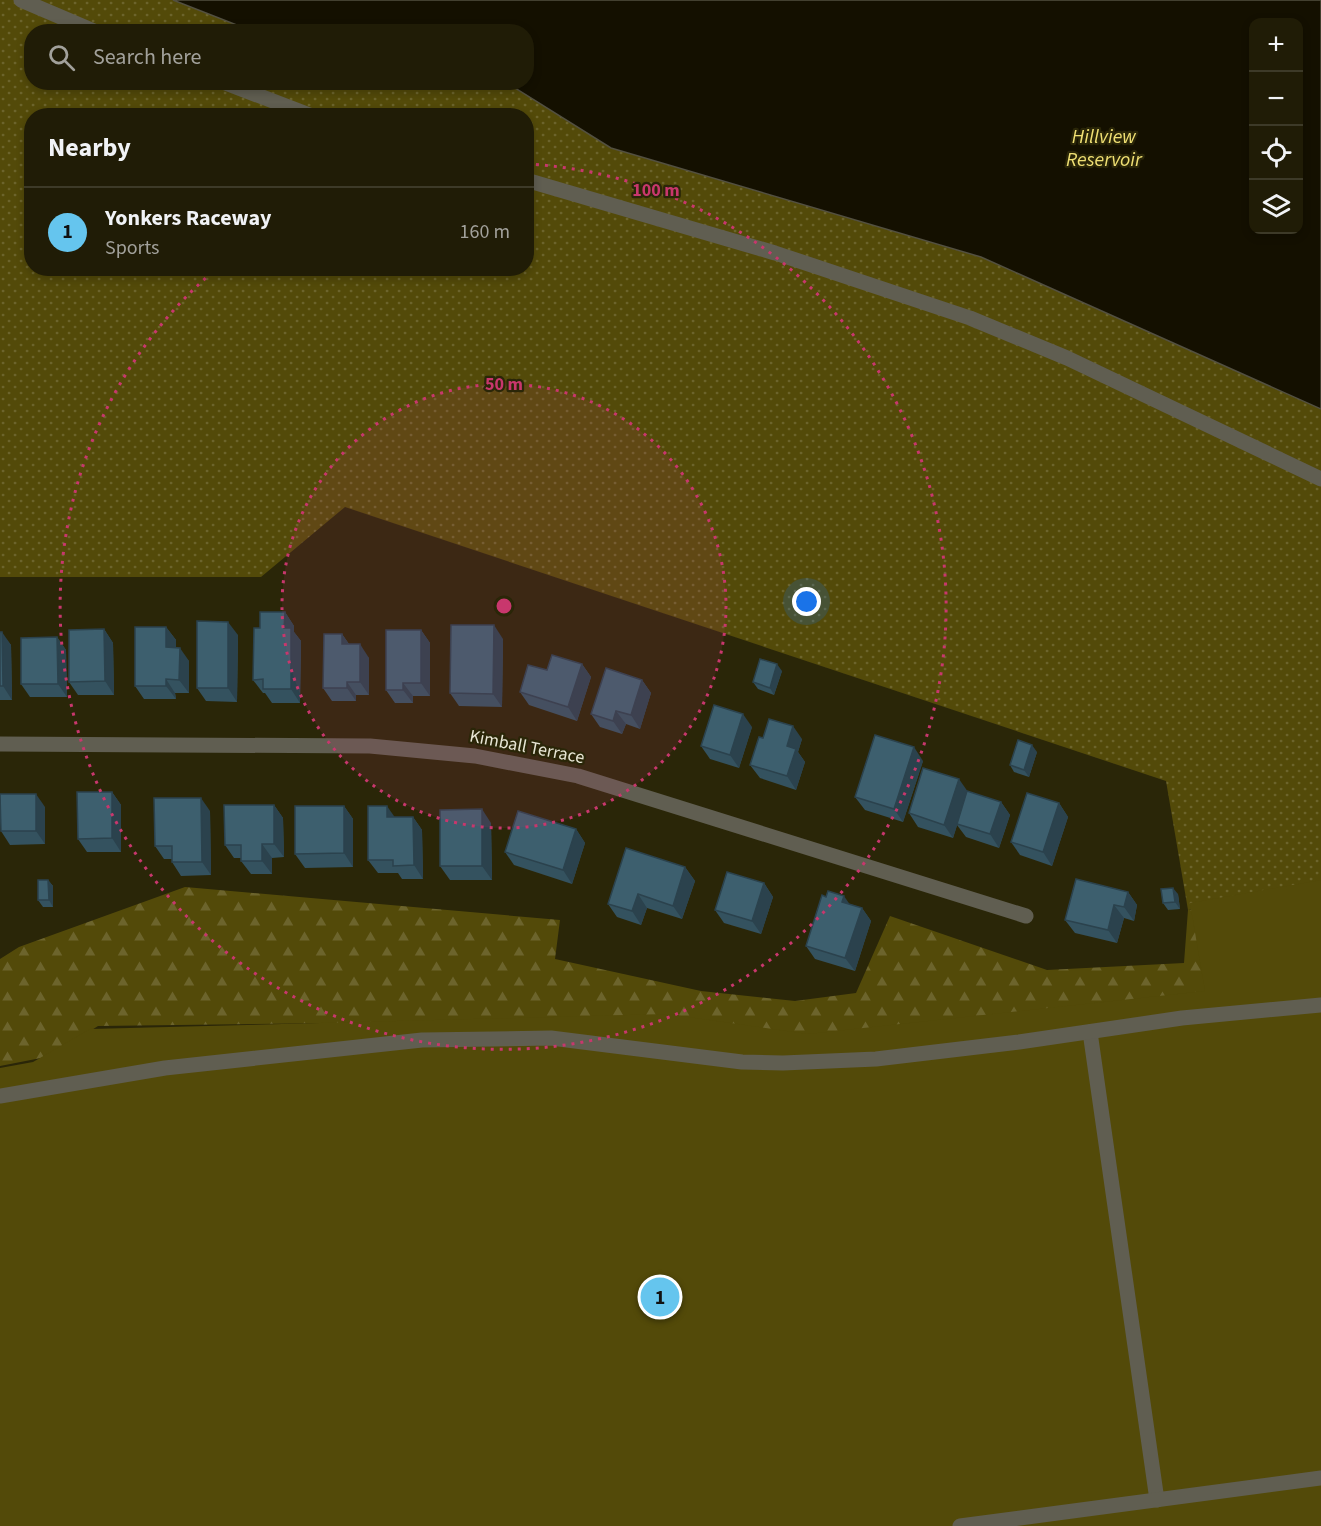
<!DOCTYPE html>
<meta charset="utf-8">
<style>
:root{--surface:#201c06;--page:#282510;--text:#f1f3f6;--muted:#a2a19b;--line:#3d3a28;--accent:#65c5ee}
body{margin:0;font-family:"Source Sans 3",sans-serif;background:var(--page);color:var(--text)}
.controls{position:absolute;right:18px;top:18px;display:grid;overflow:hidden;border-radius:12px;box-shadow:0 3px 9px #0003}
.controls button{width:54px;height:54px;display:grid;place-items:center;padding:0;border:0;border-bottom:2px solid var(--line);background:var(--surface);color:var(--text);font:30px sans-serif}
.you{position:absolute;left:807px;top:602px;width:21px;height:21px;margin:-15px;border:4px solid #fff;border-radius:50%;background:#1a73e8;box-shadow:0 0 0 9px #1a73e833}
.badge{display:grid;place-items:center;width:39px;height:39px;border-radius:50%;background:var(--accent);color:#111;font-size:20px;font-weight:700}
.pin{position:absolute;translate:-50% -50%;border:3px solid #fff;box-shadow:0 2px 6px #0006}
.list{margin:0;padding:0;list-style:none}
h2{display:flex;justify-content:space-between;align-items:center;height:78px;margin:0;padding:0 24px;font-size:26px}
h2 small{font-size:20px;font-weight:400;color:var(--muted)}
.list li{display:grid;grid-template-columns:39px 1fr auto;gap:18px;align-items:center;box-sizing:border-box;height:90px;padding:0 24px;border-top:2px solid var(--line)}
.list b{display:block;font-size:22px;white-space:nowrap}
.list p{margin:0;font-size:20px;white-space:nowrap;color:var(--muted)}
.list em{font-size:20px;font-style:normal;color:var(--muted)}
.icon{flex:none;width:33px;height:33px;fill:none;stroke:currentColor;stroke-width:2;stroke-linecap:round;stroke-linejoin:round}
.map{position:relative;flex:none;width:1321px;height:1526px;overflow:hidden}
.search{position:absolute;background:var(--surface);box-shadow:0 3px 9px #0003;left:24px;top:24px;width:510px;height:66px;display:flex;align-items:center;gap:15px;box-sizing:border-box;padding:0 21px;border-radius:24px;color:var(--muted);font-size:22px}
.panel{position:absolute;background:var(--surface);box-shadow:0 3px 9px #0003;left:24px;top:108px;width:510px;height:168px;border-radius:24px}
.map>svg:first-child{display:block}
</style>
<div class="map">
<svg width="1321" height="1526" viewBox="0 0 1321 1526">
<defs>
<pattern id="grass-dots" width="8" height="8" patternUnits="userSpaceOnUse" patternTransform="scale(1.5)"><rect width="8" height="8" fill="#534a09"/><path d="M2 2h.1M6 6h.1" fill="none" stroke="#6c642c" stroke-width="1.8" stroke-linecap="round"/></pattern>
<pattern id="forest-firs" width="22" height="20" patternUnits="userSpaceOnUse" patternTransform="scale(1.5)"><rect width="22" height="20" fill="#534a09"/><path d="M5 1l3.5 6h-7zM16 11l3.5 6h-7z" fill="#6c642c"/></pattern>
</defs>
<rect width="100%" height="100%" fill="#2a2608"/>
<path fill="url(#grass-dots)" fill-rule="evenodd" d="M0 0H173L252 31 32 32V82L507 83 611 148 981 257 1321 409V885L1188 910 1166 781 345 507 261 577H0ZM32 116H526V268H32Z"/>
<polygon fill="url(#forest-firs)" points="1321,885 1207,996 813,1038 680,1019 98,1026 51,1056 0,1066 0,959 19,947 185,887 560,920 555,959 701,991 795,1001 856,993 890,916 1047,970 1184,963 1188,910"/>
<polygon fill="#534a09" points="1321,880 1321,1526 0,1526 0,1068 33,1062 90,1029 667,1014 808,1034 1205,991 1190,903"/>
<path fill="#141000" stroke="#535040" stroke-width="1.5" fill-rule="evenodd" d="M173 0H1321V409L981 257 611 148 507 83 526 82V32L252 31ZM1254 22H1298V230H1254Z"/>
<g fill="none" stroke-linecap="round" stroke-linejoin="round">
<g stroke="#605e51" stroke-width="15">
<polyline points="21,0 96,32"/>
<polyline points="223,82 312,116"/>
<polyline points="526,180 775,253 970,318 1067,358 1321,479"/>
<polyline points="1090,1032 1157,1500"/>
<polyline points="0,1096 165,1068 422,1040 551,1038 742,1062 783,1063 876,1059 1019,1042 1182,1018 1321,1005"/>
<polyline points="960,1526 1321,1478"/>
</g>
<polyline stroke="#605e51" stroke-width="15" points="0,744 370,746 475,756 578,776 1026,916"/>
</g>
<g fill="#34525f">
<polygon points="285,612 294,626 294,632 301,641 300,703 272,703 265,693 263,693 253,680 260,628"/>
<polygon points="166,627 176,640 176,648 189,661 189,693 175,693 176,699 144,699 135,686"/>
<polygon points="104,629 113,643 114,695 78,695 69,682"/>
<polygon points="421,630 430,643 430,696 413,696 413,703 395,703 386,690"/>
<polygon points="0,632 11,645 12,700 0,700"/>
<polygon points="342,634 349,644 369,658 369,695 356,695 356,701 332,701 323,688"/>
<polygon points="238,635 237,702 206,701 197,688"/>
<polygon points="57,637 66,650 67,697 30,697 21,684"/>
<polygon points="503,639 502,707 459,706 450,693"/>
<polygon points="582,664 591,677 577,721 529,705 520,692"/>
<polygon points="782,671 774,695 758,689 753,682"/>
<polygon points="642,680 651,693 640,729 626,724 622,734 600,727 591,714"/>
<polygon points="752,727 739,768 710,759 701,746"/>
<polygon points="763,738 802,739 798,752 805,762 796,790 760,778 750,765"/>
<polygon points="1037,752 1029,777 1014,772 1010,765"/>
<polygon points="923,761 903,822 865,810 855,797"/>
<polygon points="967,791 1001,802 1010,815 999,848 966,837 957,825 953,838 918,827 909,813"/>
<polygon points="112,792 121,805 121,852 87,852 78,839"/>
<polygon points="1059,803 1068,817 1052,866 1020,855 1011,842"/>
<polygon points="274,805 283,818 284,857 272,858 272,874 251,874 241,861 241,858 234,858 225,845"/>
<polygon points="344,806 353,819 353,867 305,868 295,854"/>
<polygon points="45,807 45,844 10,845 1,831"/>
<polygon points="210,811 211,875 181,876 172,862 172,859 164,859 155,846"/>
<polygon points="395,817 413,817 422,830 423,879 402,879 398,873 378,873 368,860"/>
<polygon points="491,823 492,880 450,880 440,866"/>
<polygon points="576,829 585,843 572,884 514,865 505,852"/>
<polygon points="685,867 695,881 682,919 647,908 641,925 617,917 608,904"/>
<polygon points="48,880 53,886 53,907 43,907 38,900"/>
<polygon points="764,883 773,897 761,934 724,923 715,910"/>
<polygon points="1128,892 1137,905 1134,921 1124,918 1117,943 1075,933 1065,920"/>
<polygon points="1178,894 1180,909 1168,910 1163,903"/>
<polygon points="850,904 862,908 871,921 855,971 815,959 806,946"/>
</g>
<g fill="#2b424d">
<polygon points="285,612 294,626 294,632 301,641 300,703 291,689 284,628"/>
<polygon points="228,622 238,635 237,702 228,688"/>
<polygon points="494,625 503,639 502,707 493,694"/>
<polygon points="166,627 176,640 176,661 166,647"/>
<polygon points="104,629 113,643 114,695 105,681"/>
<polygon points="421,630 430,643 430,696 421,683"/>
<polygon points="2,632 11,645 12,700 3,686"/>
<polygon points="342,634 351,647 342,644"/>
<polygon points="57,637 66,650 67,697 58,684"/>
<polygon points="360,644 369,658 369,695 360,682"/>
<polygon points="180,648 189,661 189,693 179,680"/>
<polygon points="582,664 591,677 577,721 568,707"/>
<polygon points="777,664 782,671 774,695 770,688"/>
<polygon points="166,679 175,693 176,699 166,686"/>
<polygon points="642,680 651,693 640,729 631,715"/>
<polygon points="347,682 356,695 356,701 347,688"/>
<polygon points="403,683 413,696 413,703 403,690"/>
<polygon points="616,711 626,724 622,734 613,721"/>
<polygon points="743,714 752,727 739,768 730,755"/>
<polygon points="793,726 802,739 798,752 805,762 796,790 787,776 787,746"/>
<polygon points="1032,745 1037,752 1029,777 1024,770"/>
<polygon points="914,747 923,761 903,822 894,809"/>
<polygon points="959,779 968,792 953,838 944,825"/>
<polygon points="112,792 121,805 121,852 112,838"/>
<polygon points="36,794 45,807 45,844 36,831"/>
<polygon points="201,798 210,811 211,875 202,862"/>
<polygon points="1001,802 1010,815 999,848 990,834"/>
<polygon points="1059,803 1068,817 1052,866 1043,852"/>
<polygon points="274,805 283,818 284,857 274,844"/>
<polygon points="344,806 353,819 353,867 344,853"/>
<polygon points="387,806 396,819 387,817"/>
<polygon points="482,809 491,823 492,880 482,866"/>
<polygon points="413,817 422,830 423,879 414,865"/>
<polygon points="576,829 585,843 572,884 563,870"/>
<polygon points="262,844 272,858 272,874 262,861"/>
<polygon points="685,867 695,881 682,919 673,906"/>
<polygon points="48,880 53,886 53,907 49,900"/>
<polygon points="764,883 773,897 761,934 752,921"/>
<polygon points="1173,888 1178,894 1180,909 1175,902"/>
<polygon points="1128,892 1137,905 1134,921 1124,907"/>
<polygon points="638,894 647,908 641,925 632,911"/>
<polygon points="844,896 853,909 842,902"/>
<polygon points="1114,905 1124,918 1117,943 1108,930"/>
<polygon points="862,908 871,921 855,971 845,958"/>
</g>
<g fill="#3d5f6e" stroke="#2b424d" stroke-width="1.5">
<polygon points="260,612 285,612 284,628 291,628 291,689 263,689 263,679 253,680 254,628 260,628"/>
<polygon points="197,621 228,622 228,688 197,688"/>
<polygon points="451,625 494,625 493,694 450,693"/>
<polygon points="135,627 166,627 166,647 180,648 179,680 166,679 166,686 135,686"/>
<polygon points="104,629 105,681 69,682 69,630"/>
<polygon points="386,630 421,630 421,683 403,683 403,690 386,690"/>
<polygon points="0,632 2,632 3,686 0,686"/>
<polygon points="324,634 342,634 342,644 360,644 360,682 347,682 347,688 323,688"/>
<polygon points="57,637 58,684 21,684 21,638"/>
<polygon points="552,655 582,664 568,707 520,692 528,665 547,670"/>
<polygon points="760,659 777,664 770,688 753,682"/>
<polygon points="606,668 642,680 631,715 616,711 613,721 591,714"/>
<polygon points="714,705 743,714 730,755 701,746"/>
<polygon points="769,719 793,726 787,746 796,749 787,776 750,765 759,737 763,738"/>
<polygon points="875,735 914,747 894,809 855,797"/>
<polygon points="1018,740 1032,745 1024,770 1010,765"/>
<polygon points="923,768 959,779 944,825 909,813"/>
<polygon points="967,791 1001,802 990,834 957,824"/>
<polygon points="77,792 112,792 112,838 78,839"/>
<polygon points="1027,793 1059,803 1043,852 1011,842"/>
<polygon points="0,794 36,794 36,831 1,831"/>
<polygon points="154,798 201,798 202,862 172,862 172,846 155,846"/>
<polygon points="224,805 274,805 274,844 262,844 262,861 241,861 241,845 225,845"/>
<polygon points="295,806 344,806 344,853 295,854"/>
<polygon points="368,806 387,806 387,817 413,817 414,865 393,866 393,860 368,860"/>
<polygon points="482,809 482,866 440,866 440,810"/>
<polygon points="518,811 576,829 563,870 505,852"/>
<polygon points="626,848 685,867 673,906 638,894 632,911 608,904"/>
<polygon points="727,872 764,883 752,921 715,910"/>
<polygon points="1076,879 1128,892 1124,907 1114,905 1108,930 1065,920"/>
<polygon points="38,880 48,880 49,900 38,900"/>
<polygon points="1173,888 1175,902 1163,903 1161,889"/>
<polygon points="828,891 844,896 842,902 862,908 845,958 806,946 822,895 826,897"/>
</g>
<circle cx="504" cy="606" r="222" fill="#c8376d" fill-opacity=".12"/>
<g fill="none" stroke="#c8376d" stroke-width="3" stroke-dasharray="3 6">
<circle cx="504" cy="606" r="222"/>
<path d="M527 164A443 443 0 1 1 216 269"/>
</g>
<g text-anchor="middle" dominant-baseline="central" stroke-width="4.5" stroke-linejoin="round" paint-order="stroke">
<g font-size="18" fill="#e7e5d4" stroke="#2a2608">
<text transform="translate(527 747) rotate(11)">Kimball Terrace</text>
</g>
<g font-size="20" font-style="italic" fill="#efdf73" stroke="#2a2608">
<text x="1104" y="137">Hillview<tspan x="1104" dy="23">Reservoir</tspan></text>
</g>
</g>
<circle cx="504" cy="606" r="9" fill="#c8376d" stroke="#2a2608" stroke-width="3"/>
<g font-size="18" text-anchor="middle" font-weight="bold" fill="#c8376d" stroke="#2a2608" stroke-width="4.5" stroke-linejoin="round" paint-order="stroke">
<text x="656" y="196">100 m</text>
<text x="504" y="390">50 m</text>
</g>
</svg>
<div class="controls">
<button>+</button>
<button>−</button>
<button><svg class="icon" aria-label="locate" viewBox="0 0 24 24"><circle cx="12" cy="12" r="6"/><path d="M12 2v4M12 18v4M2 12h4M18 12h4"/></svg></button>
<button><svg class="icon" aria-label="layers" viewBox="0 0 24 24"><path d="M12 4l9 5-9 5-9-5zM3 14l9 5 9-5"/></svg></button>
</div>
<div class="you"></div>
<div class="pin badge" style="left:660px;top:1297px">1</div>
<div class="search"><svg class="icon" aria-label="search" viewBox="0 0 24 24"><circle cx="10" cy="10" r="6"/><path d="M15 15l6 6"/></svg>Search here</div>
<section class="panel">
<h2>Nearby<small></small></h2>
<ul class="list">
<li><span class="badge">1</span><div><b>Yonkers Raceway</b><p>Sports</p></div><em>160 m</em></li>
</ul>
</section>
</div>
